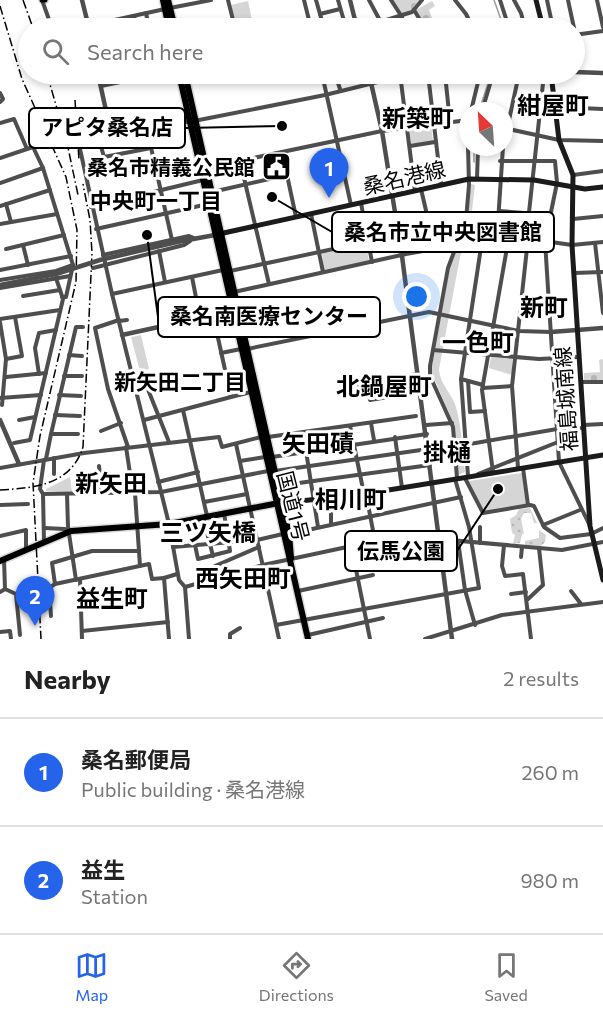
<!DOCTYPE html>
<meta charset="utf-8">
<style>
:root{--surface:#fff;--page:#f2f2f2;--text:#222;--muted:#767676;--line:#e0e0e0;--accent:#2563eb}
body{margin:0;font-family:Commissioner,"Noto Sans JP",sans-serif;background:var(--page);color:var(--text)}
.compass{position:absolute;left:459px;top:102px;width:54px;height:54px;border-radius:50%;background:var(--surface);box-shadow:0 3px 9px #0003;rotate:335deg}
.you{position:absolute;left:417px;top:297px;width:21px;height:21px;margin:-15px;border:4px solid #fff;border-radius:50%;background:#1a73e8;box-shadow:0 0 0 9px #1a73e833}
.badge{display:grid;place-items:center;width:39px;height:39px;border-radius:50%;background:var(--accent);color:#fff;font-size:20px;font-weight:700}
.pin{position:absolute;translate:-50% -50px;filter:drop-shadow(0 2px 3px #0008)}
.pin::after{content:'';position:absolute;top:32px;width:21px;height:18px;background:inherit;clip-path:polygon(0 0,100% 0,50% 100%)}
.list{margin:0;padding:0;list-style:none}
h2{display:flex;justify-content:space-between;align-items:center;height:78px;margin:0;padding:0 24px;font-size:26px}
h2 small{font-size:20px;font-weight:400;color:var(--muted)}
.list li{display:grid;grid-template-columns:39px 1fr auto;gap:18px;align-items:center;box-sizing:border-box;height:108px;padding:0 24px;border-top:2px solid var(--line)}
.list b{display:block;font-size:22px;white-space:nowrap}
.list p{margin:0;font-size:20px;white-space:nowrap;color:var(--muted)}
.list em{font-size:20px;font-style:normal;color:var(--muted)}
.icon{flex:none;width:33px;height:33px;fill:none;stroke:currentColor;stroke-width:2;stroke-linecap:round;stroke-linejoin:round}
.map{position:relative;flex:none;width:603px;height:639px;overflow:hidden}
.search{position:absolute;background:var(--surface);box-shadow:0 3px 9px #0003;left:18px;right:18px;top:18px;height:66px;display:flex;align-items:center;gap:15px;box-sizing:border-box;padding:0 21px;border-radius:33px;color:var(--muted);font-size:22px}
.sheet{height:294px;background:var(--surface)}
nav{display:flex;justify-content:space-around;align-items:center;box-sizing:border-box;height:84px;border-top:2px solid var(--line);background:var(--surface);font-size:16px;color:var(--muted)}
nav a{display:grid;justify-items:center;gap:3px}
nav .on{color:var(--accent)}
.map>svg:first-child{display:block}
</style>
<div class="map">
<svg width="603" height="639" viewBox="0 0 603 639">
<defs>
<pattern id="cemetery-stones" width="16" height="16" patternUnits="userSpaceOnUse" patternTransform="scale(1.5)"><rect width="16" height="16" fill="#d5d5d5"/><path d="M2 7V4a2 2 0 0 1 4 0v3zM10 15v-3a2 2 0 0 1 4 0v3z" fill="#b5b5b5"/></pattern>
<pattern id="garden-dots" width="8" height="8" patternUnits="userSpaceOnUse" patternTransform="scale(1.5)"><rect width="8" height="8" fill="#d5d5d5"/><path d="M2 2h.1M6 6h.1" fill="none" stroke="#b5b5b5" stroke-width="1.8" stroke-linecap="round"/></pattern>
</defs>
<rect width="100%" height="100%" fill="#fff"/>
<g fill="url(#cemetery-stones)">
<polygon points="393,0 419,0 411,10 402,15"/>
<polygon points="432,1 435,6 429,10 436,28 427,28 416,10"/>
<polygon points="603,359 603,380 584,380 584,373 600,372 599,360"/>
</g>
<g fill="#d5d5d5">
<polygon points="248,1 252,20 235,23 231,5"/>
<polygon points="431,125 433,141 411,144 409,128"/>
<path d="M471 184 475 185 470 228 460 257 439 369C440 385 452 393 456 407 462 428 462 451 465 472L458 475 454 425 431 371 450 266 467 222Z"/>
<polygon points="366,244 369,261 324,270 322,253"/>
<polygon points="141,335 149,369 142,371 141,375 131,337"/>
<polygon points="491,357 512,359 512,375 489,368"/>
<polygon points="522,473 526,504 484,512 469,481"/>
<polygon points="70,477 72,492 46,491 46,489"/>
</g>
<g fill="url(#garden-dots)">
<polygon points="530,508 537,523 534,523 531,513 524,513 521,519 524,534 522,534 520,543 513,544 515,535 512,533 510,519 516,515 519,509"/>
<polygon points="539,530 546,535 545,542 541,546 525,545 525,541 539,538"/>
</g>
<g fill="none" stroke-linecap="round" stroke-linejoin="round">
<g stroke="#9c9c9c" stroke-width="1.5">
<polyline points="494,0 504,28"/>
<polyline points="479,111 491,74"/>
<polyline points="474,162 474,147"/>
</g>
<defs>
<polyline id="primary" points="42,0 45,0"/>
<g id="trunk">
<polyline points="163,0 169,28"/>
<polyline points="168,0 175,28"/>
<polyline points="179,74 308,639"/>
<polyline points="185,74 289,534 291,558"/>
<polyline points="0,561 71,531 169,524 279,503"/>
</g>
</defs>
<use href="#primary" stroke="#dbdbdb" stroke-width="8"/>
<use href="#trunk" stroke="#dbdbdb" stroke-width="9"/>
<g stroke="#4e4e4e" stroke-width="4">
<polyline points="42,0 52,28"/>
<polyline points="228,0 235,28"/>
<polyline points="304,0 311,28"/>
<polyline points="316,0 324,28"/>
<polyline points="338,0 346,28"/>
<polyline points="369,0 384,28"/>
<polyline points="391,0 402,17"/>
<polyline points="455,0 466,14 473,28"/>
<polyline points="500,0 509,28"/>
<polyline points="514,0 521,13 525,28"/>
<polyline points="547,0 553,28"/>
<polyline points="568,0 574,28"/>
<polyline points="597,0 603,27"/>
<polyline points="170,8 211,0"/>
<polyline points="414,10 425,28"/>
<polyline points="146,13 149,28"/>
<polyline points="320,14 340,9"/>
<polyline points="134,16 137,28"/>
<polyline points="120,20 122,28"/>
<polyline points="380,22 412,12 422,0"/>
<polyline points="234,24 252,21"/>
<polyline points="356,24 382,26"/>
<polyline points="78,28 165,9"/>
<polyline points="574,35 603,31"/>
<polyline points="287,74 289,81"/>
<polyline points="322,74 351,205"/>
<polyline points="335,74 340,89"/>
<polyline points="400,74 415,191"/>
<polyline points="428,74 441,184"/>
<polyline points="445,74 450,122"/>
<polyline points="336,78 355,74"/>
<polyline points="101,86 159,74"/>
<polyline points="0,93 3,99 0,102"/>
<polyline points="554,107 603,109"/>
<polyline points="471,111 480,74"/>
<polyline points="482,111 493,74"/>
<polyline points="194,121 325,95 410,74"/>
<polyline points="0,123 14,119 27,149"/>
<polyline points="504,128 559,140 603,141"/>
<polyline points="147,130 172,240"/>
<polyline points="468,133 468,147"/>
<polyline points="111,140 81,146 80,149 112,294 223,270"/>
<polyline points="100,143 104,157 151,148"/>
<polyline points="504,143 519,74"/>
<polyline points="410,146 435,142"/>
<polyline points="0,158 33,147 43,168 73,265 66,297 62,297"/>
<polyline points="240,161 269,284"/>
<polyline points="500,161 555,161 557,183 545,241 559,462 590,526"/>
<polyline points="206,168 382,131 468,120"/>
<polyline points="573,175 603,171"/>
<polyline points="477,179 478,147"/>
<polyline points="0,183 43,168"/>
<polyline points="421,189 435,249"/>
<polyline points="212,192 287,175 296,217"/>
<polyline points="361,203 372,262"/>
<polyline points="6,204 11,222"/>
<polyline points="0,206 50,190"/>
<polyline points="91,207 203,180"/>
<polyline points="499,211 550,215"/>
<polyline points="311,214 323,272"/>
<polyline points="573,219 603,216"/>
<polyline points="466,220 485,224"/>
<polyline points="0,224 57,214"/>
<polyline points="96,229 208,204"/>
<polyline points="483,237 508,242 530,239 572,245 603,242"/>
<polyline points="496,240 498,222"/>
<polyline points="526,240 544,74"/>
<polyline points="595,243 603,313"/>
<polyline points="23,245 28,265"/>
<polyline points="6,249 64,235"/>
<polyline points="159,251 165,282"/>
<polyline points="103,255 189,236 194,238"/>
<polyline points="93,268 184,245 190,241"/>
<polyline points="0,270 71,256"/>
<polyline points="230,271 399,235"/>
<polyline points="574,273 603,272"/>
<polyline points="192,277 200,318"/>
<polyline points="0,280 56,271 73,265"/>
<polyline points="0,288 70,276"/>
<polyline points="234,292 406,254 440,248 453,251"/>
<polyline points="112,294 169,524 179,580 185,587"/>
<polyline points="23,296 60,290"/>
<polyline points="0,319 60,310"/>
<polyline points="119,320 95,328 108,389 128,447"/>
<polyline points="119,321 127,320"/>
<polyline points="0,322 6,359 2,405"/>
<polyline points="247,349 429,312 519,331 551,332"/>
<polyline points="433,350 539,359 579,357"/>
<polyline points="221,353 241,349"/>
<polyline points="69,355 82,356"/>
<polyline points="6,359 22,356 15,317"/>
<polyline points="39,374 35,348 39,333 56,330"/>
<polyline points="64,376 82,376"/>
<polyline points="6,377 46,373"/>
<polyline points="133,378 143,377 169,442"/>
<polyline points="461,379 483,385"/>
<polyline points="468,381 470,412 485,411"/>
<polyline points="581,382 603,382"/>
<polyline points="367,384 370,400 400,395 398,377 418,374"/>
<polyline points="483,388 512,386"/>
<polyline points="344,389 398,377"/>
<polyline points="59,395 81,396"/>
<polyline points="231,397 251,392"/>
<polyline points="0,398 41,395"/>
<polyline points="183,410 207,516"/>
<polyline points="55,415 80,416"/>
<polyline points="19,420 35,417"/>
<polyline points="144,420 231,397 213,315"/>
<polyline points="371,423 374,440"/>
<polyline points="426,425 452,423"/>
<polyline points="583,425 603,424"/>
<polyline points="350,426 364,494"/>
<polyline points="101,431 121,423"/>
<polyline points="303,432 318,527"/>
<polyline points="51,434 76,327 83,327"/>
<polyline points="268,437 416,416"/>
<polyline points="395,437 402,488"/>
<polyline points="14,443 30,440 63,299 56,278"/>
<polyline points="236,444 250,508"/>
<polyline points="464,445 557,429 584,428"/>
<polyline points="126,447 133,493"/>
<polyline points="272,457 427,434"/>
<polyline points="46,459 51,434 78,434"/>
<polyline points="240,461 265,457"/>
<polyline points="99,466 102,494"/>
<polyline points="0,468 84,453 219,437 222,447 261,437"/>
<polyline points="518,468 512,386 528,239"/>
<polyline points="523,468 528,505"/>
<polyline points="275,471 428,449"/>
<polyline points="493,472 482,390 508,242"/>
<polyline points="54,474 54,458"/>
<polyline points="478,474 558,442"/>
<polyline points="468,476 461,379 485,221 498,222 503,147"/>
<polyline points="457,478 453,427 430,376 430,366 448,268 466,220 469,185 468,147"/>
<polyline points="466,480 483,513 530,505 534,506 544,527 560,538 591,534 603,528"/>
<polyline points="158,482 198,472"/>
<polyline points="277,486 430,465"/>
<polyline points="135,493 140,566"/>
<polyline points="43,494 161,492 268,471"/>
<polyline points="67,494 68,527 76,580"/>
<polyline points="366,494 375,541"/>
<polyline points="331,498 331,524"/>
<polyline points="204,502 247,494"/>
<polyline points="0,505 28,504"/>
<polyline points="250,508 279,639"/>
<polyline points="203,517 213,556"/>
<polyline points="543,525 580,510"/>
<polyline points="480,527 480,543"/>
<polyline points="44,528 65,529 69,532"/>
<polyline points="289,534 461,497"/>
<polyline points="0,536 26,530 26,550"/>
<polyline points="458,541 465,590 475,625"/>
<polyline points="44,542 43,494 40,489 44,460"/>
<polyline points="195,545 198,559 230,551 224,513"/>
<polyline points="351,545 370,639"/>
<polyline points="504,545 502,566 505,576 523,574 531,639"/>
<polyline points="173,547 257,540 283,534"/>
<polyline points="139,551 92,551 52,563 55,584 149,564 152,579 164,578"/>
<polyline points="521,557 522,547"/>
<polyline points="215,566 259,547"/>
<polyline points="80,579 82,639"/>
<polyline points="185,587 263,565 375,541 416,537 562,550 603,542"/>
<polyline points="185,587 189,639"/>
<polyline points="5,589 16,594 20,635"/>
<polyline points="298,591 373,575"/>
<polyline points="571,591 581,604"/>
<polyline points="0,592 5,589 4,559"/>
<polyline points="511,594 526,592"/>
<polyline points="528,599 543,585 539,548"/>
<polyline points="51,616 49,588 55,584"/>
<polyline points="276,625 479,588 469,527 455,479"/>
<polyline points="82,631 168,622"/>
<polyline points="0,632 10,631 11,639"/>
<polyline points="308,635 383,618"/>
<polyline points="169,639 164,578 177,574"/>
<polyline points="230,639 230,634 240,628"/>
<polyline points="425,639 502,615 603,602"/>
</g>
<g stroke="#4e4e4e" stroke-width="4.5">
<polyline points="82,0 89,28"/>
<polyline points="350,0 357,28"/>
<polyline points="574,72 603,73"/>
<polyline points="98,74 112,138"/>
<polyline points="369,74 382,131 402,256 452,639"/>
<polyline points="112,137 190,121"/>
<polyline points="177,242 215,235"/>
<polyline points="0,285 56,274"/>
<polyline points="551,332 603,328"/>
<polyline points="122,335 236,310"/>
<polyline points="0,420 19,464"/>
</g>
<g stroke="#1b1b1b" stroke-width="5">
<polyline points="536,0 543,28"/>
<polyline points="551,74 559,140 573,175 572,245 590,526 603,580"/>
<polyline points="219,234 469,179 534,180 585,189 603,187"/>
<polyline points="282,503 364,494 603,455"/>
</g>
<use href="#primary" stroke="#000" stroke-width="5"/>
<use href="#trunk" stroke="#000" stroke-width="6"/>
<g stroke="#000" stroke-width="1.5" stroke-dasharray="9 3 1.5 3" stroke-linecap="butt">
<polyline points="23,0 33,28"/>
<polyline points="0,6 22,79 66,177 77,230 76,282 40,436 33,483 41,639"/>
<polyline points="47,74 67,143 78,195"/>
<polyline points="75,100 79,160"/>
<path d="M0 490C35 488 71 485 83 447L92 253 90 220 83 184"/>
</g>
<polyline stroke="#4e4e4e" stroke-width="4.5" points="56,274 100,260 177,242"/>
</g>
<defs>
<symbol id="civic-square" viewBox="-11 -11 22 22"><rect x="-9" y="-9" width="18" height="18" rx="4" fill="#000" stroke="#fff"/><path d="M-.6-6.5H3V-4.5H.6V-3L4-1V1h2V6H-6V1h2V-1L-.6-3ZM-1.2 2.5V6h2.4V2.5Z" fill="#fff"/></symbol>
</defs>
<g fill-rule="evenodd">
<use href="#civic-square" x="260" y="150" width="33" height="33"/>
</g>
<g text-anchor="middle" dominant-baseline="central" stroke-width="6" stroke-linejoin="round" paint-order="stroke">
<g font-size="21" font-weight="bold" fill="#000" stroke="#fff" text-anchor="end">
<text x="255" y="166">桑名市精義公民館</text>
</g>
<g font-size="21" fill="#000" stroke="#fff">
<text transform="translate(404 177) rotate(-13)">桑名港線</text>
<text transform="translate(565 399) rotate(-94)">福島城南線</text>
<text transform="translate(294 506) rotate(76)">国道1号</text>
</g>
<g font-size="22" font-weight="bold" fill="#000" stroke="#fff">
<text x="156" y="200">中央町一丁目</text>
<text x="180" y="381">新矢田二丁目</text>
</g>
<g font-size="24" font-weight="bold" fill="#000" stroke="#fff">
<text x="553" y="104">紺屋町</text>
<text x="418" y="117">新築町</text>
<text x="544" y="306">新町</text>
<text x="478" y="341">一色町</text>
<text x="384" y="385">北鍋屋町</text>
<text x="318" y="442">矢田磧</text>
<text x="447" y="451">掛樋</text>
<text x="111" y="482">新矢田</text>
<text x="351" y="498">相川町</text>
<text x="208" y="531">三ツ矢橋</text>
<text x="243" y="577">西矢田町</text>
<text x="112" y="597">益生町</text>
</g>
</g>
<path fill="none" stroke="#000" stroke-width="2" d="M282 126L185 128M272 197L332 232M147 235L158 317M498 489L457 551"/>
<g fill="#000" stroke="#fff" stroke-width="2">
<circle cx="282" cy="126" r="6"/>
<circle cx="272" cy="197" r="6"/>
<circle cx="147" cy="235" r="6"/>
<circle cx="498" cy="489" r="6"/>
</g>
<g fill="#fff" stroke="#000" stroke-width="2">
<rect x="29" y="108" width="156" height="40" rx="6"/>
<rect x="332" y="212" width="222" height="40" rx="6"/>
<rect x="158" y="297" width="222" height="40" rx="6"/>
<rect x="345" y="531" width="112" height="40" rx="6"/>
</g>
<g font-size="22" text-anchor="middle" font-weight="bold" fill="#000">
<text x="107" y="135">アピタ桑名店</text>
<text x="443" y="240">桑名市立中央図書館</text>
<text x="269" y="324">桑名南医療センター</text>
<text x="401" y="559">伝馬公園</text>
</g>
</svg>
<svg class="compass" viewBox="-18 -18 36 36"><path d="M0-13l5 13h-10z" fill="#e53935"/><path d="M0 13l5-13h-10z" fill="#767676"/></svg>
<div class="you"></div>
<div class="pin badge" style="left:329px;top:198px">1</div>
<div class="pin badge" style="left:35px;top:626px">2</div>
<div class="search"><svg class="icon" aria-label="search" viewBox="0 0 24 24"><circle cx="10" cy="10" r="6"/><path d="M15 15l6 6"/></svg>Search here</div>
</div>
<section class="sheet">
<h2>Nearby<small>2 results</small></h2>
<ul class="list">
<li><span class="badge">1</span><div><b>桑名郵便局</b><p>Public building · 桑名港線</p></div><em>260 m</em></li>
<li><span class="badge">2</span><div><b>益生</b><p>Station</p></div><em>980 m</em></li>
</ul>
</section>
<nav>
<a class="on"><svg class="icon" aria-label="map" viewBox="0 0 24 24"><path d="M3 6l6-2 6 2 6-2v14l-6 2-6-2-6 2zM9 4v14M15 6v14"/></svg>Map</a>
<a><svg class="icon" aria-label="directions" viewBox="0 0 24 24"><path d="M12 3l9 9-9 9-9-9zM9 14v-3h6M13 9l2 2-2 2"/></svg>Directions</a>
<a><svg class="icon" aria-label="saved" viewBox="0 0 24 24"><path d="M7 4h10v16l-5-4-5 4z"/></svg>Saved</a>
</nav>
